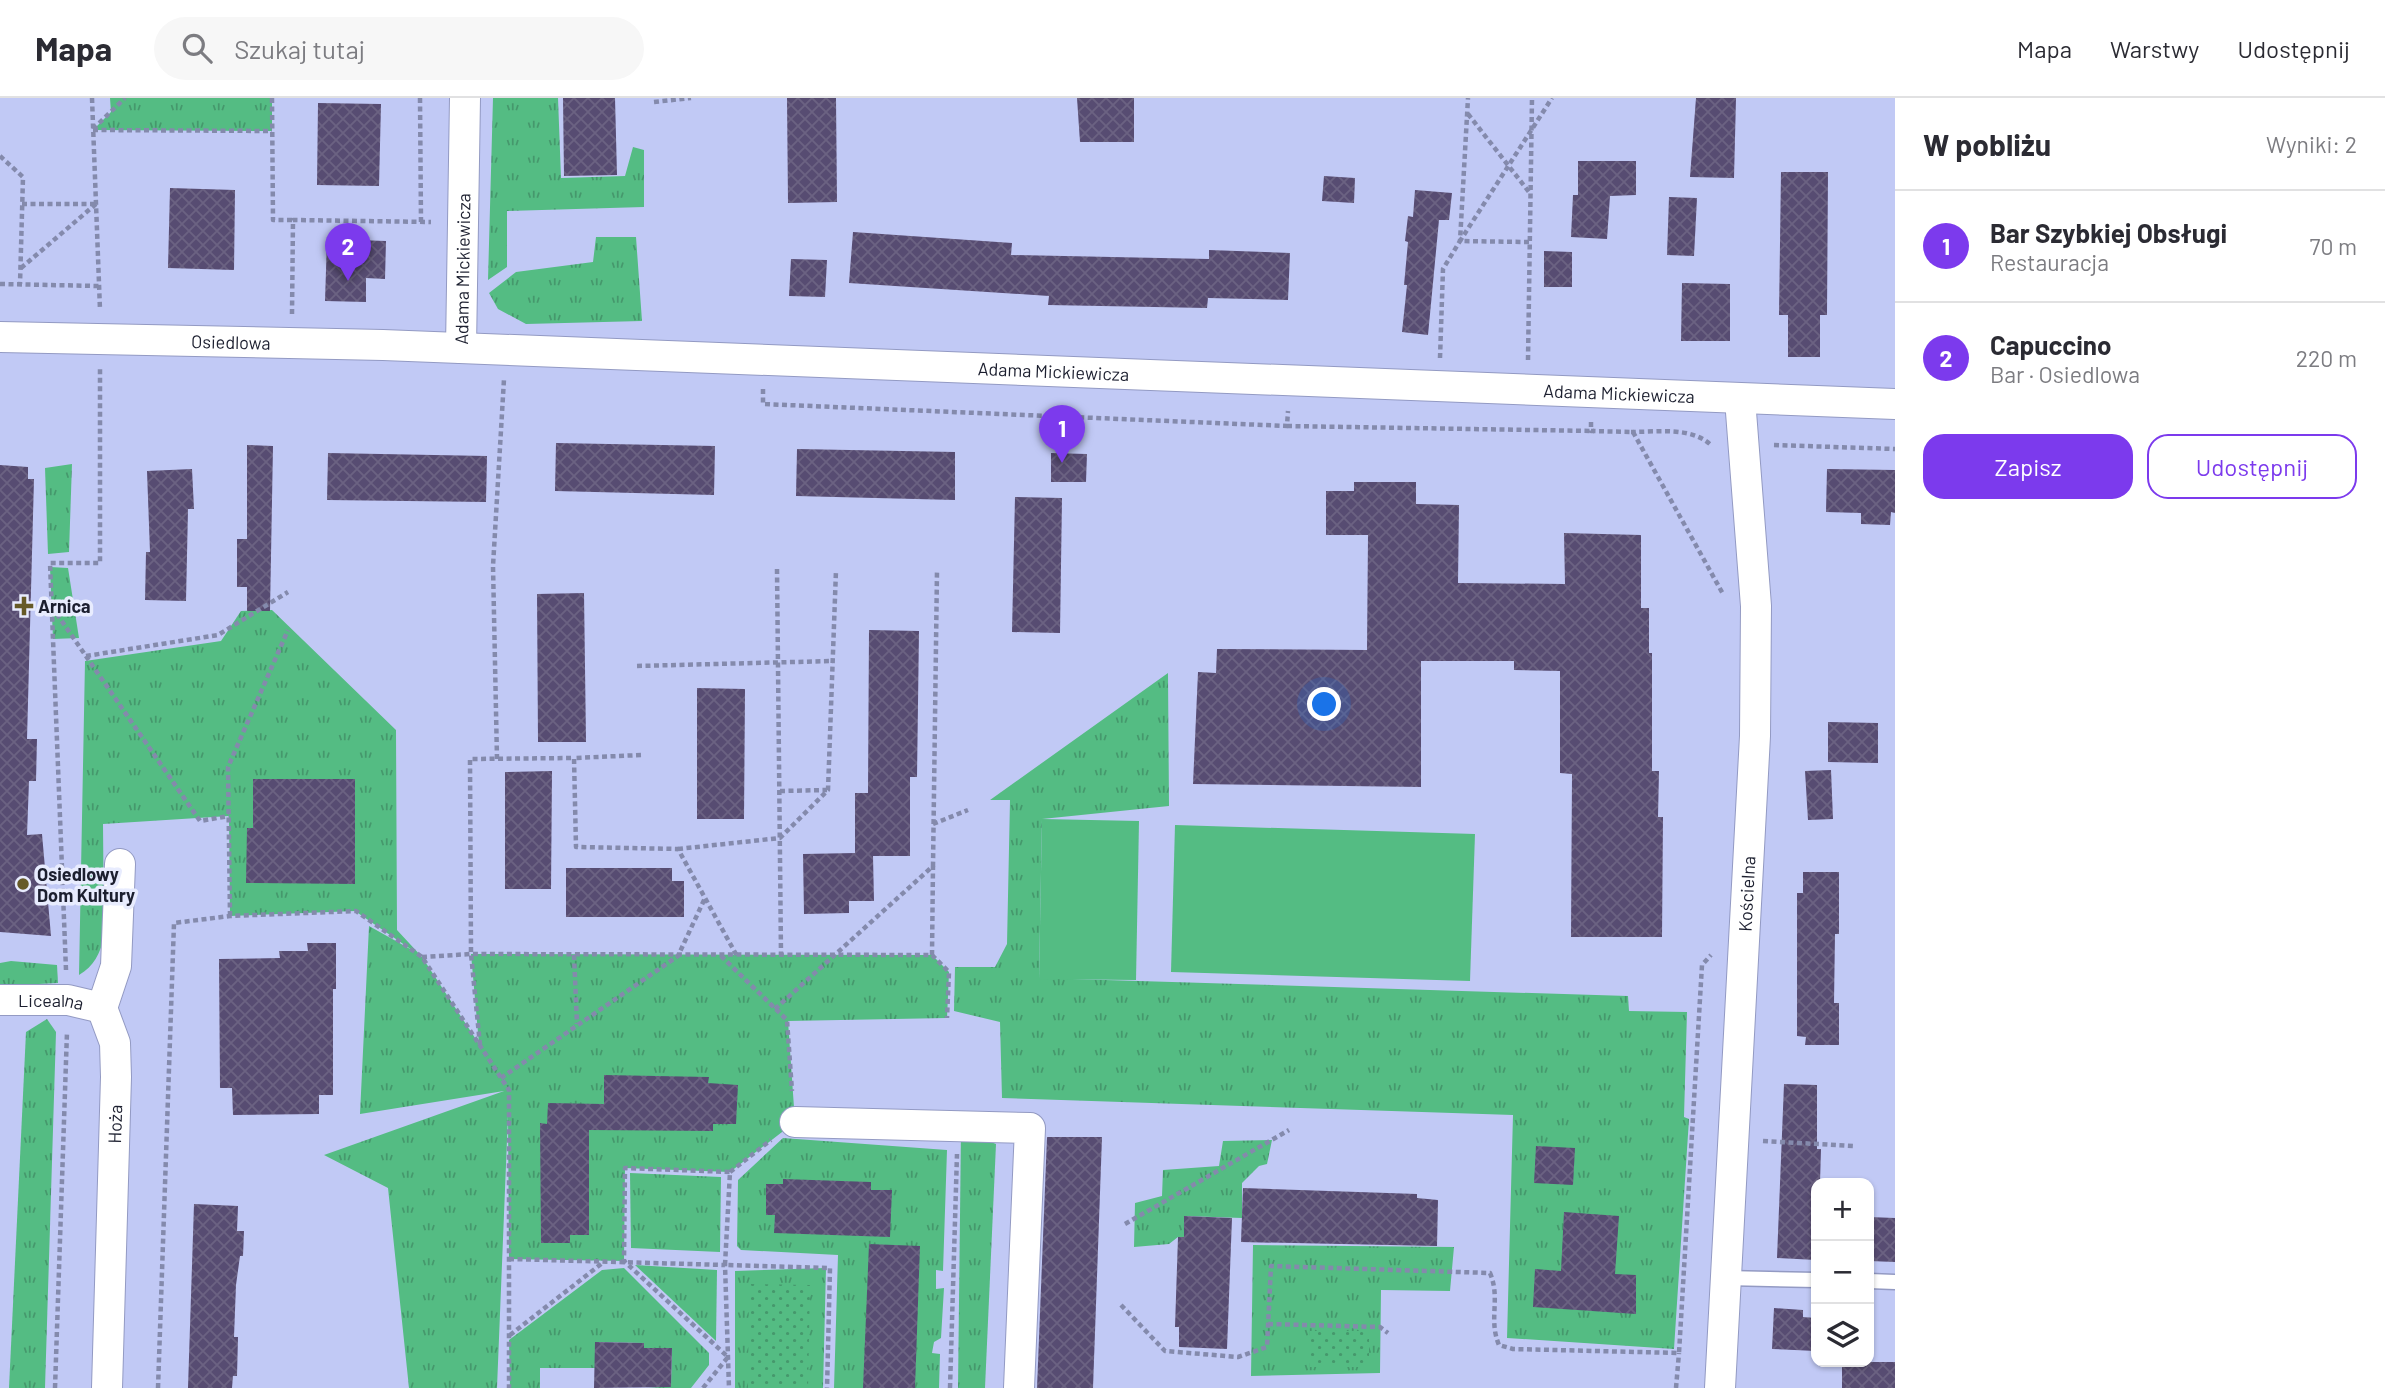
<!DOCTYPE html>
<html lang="pl">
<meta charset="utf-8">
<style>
:root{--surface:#fff;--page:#f7f7f7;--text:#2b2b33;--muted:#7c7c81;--line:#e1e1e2;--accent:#7c3aed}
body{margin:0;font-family:Barlow,sans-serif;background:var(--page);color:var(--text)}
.controls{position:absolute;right:21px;bottom:21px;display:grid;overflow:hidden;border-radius:14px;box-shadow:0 2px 5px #0004}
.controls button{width:63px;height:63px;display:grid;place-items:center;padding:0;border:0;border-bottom:2px solid var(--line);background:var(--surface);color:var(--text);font:35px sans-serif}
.you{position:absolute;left:1325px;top:607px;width:24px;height:24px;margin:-18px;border:5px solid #fff;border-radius:50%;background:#1a73e8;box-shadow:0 0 0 10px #1a73e833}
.badge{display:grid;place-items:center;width:46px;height:46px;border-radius:50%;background:var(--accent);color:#fff;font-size:23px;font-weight:700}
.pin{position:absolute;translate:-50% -58px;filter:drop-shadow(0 2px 4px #0008)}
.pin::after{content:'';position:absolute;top:37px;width:24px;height:21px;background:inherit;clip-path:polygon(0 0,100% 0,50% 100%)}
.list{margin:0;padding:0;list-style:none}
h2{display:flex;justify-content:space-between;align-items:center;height:91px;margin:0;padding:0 28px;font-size:30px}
h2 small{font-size:23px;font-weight:400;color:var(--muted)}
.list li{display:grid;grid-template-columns:46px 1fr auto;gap:21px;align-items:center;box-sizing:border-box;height:112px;padding:0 28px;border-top:2px solid var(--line)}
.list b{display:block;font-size:26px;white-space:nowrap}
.list p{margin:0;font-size:23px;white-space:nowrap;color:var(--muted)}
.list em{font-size:23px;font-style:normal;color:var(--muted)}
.actions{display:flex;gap:14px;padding:21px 28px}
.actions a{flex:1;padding:16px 0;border:2px solid var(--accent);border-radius:21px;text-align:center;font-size:24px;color:var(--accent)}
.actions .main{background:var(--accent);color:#fff}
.icon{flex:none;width:38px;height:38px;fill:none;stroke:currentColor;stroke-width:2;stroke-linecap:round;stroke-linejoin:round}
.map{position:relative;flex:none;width:1895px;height:1290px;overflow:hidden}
header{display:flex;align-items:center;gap:42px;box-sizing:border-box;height:98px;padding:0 35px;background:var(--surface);border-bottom:2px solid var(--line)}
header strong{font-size:33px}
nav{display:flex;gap:38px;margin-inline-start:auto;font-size:24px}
.search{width:490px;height:63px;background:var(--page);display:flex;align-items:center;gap:18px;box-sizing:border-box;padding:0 24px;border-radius:38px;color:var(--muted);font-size:26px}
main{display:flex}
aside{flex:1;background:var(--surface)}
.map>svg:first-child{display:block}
</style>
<header>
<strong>Mapa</strong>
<div class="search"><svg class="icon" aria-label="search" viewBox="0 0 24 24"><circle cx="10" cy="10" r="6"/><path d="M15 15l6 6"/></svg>Szukaj tutaj</div>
<nav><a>Mapa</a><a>Warstwy</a><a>Udostępnij</a></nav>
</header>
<main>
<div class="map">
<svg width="1895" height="1290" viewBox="0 0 1895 1290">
<defs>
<pattern id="grass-tufts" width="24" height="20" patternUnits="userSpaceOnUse" patternTransform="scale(1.75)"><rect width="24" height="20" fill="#54bc83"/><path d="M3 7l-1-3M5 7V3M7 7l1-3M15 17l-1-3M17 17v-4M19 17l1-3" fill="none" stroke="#45986c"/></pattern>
<pattern id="park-dots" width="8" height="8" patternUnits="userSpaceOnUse" patternTransform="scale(1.75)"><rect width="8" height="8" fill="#54bc83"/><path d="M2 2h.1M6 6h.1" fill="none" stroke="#45986c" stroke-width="1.8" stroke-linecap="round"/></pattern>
<pattern id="building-cross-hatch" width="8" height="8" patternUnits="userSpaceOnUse" patternTransform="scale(1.75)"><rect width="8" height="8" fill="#574c72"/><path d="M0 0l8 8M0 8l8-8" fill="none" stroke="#6b6282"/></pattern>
</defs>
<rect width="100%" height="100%" fill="#c1c9f5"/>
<g fill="url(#grass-tufts)">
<polygon points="110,0 272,0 272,33 93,32 111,14"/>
<polygon points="493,0 558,0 561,80 625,78 633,49 644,52 644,109 507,113 507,169 488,182"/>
<polygon points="596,139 636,139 642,223 526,226 498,211 489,195 516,174 593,164"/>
<polygon points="72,366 69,454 48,456 45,370"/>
<polygon points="50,469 68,470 79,540 53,541"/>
<path d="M272 512 396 632 397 832 422 859 479 946 471 856 932 857 949 874 947 920 788 923 795 1024 730 1074 625 1070 624 1163 509 1161 508 1017 497 1290H409L388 1090 324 1057 504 993 360 1016 369 828 412 852 355 813 230 818 229 718 103 726 104 839C100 856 94 868 79 877L85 563 221 543 241 513Z"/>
<polygon points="1168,575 1169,708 1042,721 1039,880 1628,898 1629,913 1687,914 1684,1019 1689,1021 1674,1251 1507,1240 1513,1017 1002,1000 1000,924 954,913 955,869 995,869 1007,846 1010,702 990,702"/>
<polygon points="11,863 57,867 58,885 0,888 0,865"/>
<polygon points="47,921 56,934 45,1290 9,1290 26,934"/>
<polygon points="961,1032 996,1046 985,1290 958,1290"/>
<polygon points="783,1040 947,1052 943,1173 936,1172 936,1191 944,1190 941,1240 934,1244 932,1255 940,1256 939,1290 834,1290 838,1157 741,1152 737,1148 738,1082"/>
<polygon points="1272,1042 1267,1066 1259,1068 1242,1085 1242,1120 1184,1118 1184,1139 1178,1139 1169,1146 1134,1149 1135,1105 1162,1098 1163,1072 1219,1068 1223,1043"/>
<polygon points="630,1075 721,1079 720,1154 631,1150"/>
<polygon points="1253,1147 1454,1149 1450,1193 1381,1192 1380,1275 1251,1278"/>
<polygon points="635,1167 717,1172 716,1243"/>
<polygon points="624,1170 709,1255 709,1267 691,1290 648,1290 671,1288 672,1251 644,1250 644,1245 596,1244 595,1270 540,1270 540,1290 510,1290 509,1242 602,1172"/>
<polygon points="826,1170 823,1290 735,1290 735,1173"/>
</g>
<g fill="url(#park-dots)">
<polygon points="749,1186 810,1187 808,1290 748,1290"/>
<rect x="1310" y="1233" width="59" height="36"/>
</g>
<g fill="#54bc83">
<polygon points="1042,721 1139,723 1136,882 1039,881"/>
<polygon points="1175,727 1475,736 1470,883 1171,874"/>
</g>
<g fill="url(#building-cross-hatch)">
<polygon points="563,0 615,0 617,77 564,78"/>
<polygon points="787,0 836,0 837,104 788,105"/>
<polygon points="1077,0 1134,0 1134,44 1080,44"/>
<polygon points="1696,0 1736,0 1734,80 1690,79"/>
<polygon points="318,5 381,6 379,88 317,87"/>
<polygon points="1578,63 1636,63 1636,97 1610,98 1607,141 1571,139 1573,97 1578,97"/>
<polygon points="1781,74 1828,74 1827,217 1820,217 1820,259 1788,259 1788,217 1779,217"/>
<polygon points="1324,78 1355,80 1354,105 1322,103"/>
<polygon points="170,90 235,92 234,172 168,170"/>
<polygon points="1415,92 1452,95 1449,122 1439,122 1428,237 1402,234 1407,187 1404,187 1408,144 1405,143 1408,118 1413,119"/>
<polygon points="1669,99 1697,100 1694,158 1667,157"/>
<polygon points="853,134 1012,145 1011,157 1209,161 1209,152 1290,155 1288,202 1208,200 1207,210 1048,207 1049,198 849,185"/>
<polygon points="327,141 386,143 385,181 366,180 366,204 325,203"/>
<polygon points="1544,153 1572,154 1572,189 1544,189"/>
<polygon points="791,161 827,162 825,199 789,198"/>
<polygon points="1682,185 1730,186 1730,243 1681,243"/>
<polygon points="556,345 715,348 714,397 555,393"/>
<polygon points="247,347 273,348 270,513 247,513 247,489 237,489 237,441 247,441"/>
<polygon points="797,351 955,354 955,402 796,398"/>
<polygon points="328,355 487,358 486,404 327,402"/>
<polygon points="1051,355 1087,356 1086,384 1051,384"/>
<polygon points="0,367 28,369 28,381 34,381 27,641 37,641 36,683 29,683 27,737 42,736 51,838 0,834"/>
<polygon points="192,371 194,411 188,411 186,503 145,502 146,454 150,454 147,373"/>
<polygon points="1827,371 1895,372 1895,415 1891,414 1890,427 1861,426 1861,415 1826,414"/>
<polygon points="1354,384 1416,384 1416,406 1459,407 1458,485 1565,486 1564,435 1641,437 1641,510 1649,510 1649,555 1652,555 1652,673 1659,673 1658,719 1663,719 1662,839 1571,839 1572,676 1560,675 1560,573 1514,572 1514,563 1421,563 1421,689 1193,686 1198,574 1216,575 1217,551 1367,552 1368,437 1326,437 1326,393 1354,393"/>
<polygon points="1015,399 1062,400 1060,535 1012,534"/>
<polygon points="584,495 586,644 538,644 537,496"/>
<polygon points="869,532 919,533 917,679 910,679 910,758 873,758 874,803 849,803 849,815 804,816 803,756 855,755 855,695 868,695"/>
<polygon points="697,590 745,591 744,721 697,721"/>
<polygon points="1828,624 1878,625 1878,665 1828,664"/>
<polygon points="1831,672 1833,721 1808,722 1805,673"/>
<polygon points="552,673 551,791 505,791 505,674"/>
<polygon points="253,681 355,681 355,786 246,785 247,730 253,730"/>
<polygon points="566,770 672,770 672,783 684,783 684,819 566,819"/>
<polygon points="1803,774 1839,774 1839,836 1835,836 1834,905 1839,905 1839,947 1805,947 1806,939 1797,938 1797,795 1803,795"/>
<polygon points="307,845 336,845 336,891 333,891 333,997 319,997 319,1016 233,1017 232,990 220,990 219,861 280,860 279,853 308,853"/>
<polygon points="604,977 709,979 708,985 738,987 736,1026 713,1026 713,1033 589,1032 589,1137 570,1137 570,1145 541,1145 540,1025 547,1026 548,1005 604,1006"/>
<polygon points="1784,986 1817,987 1817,1051 1821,1051 1820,1085 1816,1085 1816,1162 1777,1160"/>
<polygon points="1047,1039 1102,1039 1093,1290 1037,1290"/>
<polygon points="1536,1048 1575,1050 1573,1087 1534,1085"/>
<polygon points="783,1081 871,1084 871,1092 892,1092 890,1139 774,1135 775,1117 766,1117 766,1086 783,1086"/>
<polygon points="1243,1090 1417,1096 1417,1100 1438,1102 1437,1148 1241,1144"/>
<polygon points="194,1106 238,1108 237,1133 244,1133 243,1158 240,1158 236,1187 234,1239 238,1239 237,1278 233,1278 232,1290 188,1290"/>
<polygon points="1564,1114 1619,1118 1615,1176 1636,1177 1636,1216 1533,1209 1535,1171 1561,1173"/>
<polygon points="1184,1118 1232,1120 1227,1251 1179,1249 1179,1229 1175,1229 1178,1139 1184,1139"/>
<polygon points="1869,1119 1895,1120 1895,1164 1869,1163"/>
<polygon points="869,1146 920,1148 915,1290 863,1290"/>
<polygon points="1774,1210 1803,1212 1803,1219 1816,1220 1816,1253 1772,1251"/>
<polygon points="595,1244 644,1245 644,1250 672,1250 671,1289 594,1290"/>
<rect x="1842" y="1264" width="53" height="26"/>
</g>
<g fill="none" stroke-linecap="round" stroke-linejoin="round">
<defs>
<g id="service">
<polyline points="1726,1180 1816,1182"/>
<polyline points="1869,1183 1895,1184"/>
</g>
<g id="minor">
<path id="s1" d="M0 239 383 247 1895 306"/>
<path id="s2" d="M461 250 465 0"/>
<path id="s3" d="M0 902H68L102 910"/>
<polyline points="795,1024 1030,1030 1019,1290"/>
<path id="s4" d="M107 1290 116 979 115 945 102 910 116 868 120 766"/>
<path id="s5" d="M1720 1290 1755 638 1756 508 1740 301"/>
</g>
</defs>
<use href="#service" stroke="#939ac3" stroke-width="17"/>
<use href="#minor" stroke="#939ac3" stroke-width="32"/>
<g stroke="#848aac" stroke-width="4.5" stroke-dasharray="5 3.5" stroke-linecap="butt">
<polyline points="92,0 100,212"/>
<polyline points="272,0 273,122 293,122"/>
<polyline points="420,0 421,124"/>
<polyline points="654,4 691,0"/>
<polyline points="1468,16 1529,94"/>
<polyline points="93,31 125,0"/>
<polyline points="93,32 272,33"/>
<polyline points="0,58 23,79 20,186"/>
<polyline points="22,106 95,106"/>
<polyline points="1529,144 1460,143 1552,0"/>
<polyline points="21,170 96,106"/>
<polyline points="0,186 99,188"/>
<polyline points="292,216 293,122 431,124"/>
<polyline points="1440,260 1443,171 1460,143 1468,0"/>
<polyline points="1528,262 1532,0"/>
<polyline points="763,291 763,306 1287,328 1288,313"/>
<polyline points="1591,324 1591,333 1633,334 1723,496"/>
<polyline points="1287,328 1594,333"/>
<path d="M1631 334C1657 334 1692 328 1712 348"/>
<polyline points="1774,347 1895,351"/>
<polyline points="777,471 781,857"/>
<polyline points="52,509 200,723 229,718"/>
<polyline points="86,558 218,537 288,494"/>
<polyline points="637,568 833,563"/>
<polyline points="641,657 574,660 576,749 678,751 737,858"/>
<polyline points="497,661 493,468 504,281"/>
<polyline points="780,693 827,692"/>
<polyline points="933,726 968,712"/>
<polyline points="678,751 780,740 828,692 836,472"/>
<polyline points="230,818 228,669 288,532"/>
<polyline points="574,857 577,926"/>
<polyline points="932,857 933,768"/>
<polyline points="721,858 787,922 792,993"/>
<polyline points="422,859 471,856 932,857 949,874 947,920"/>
<polyline points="66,872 50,465 100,465 100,270"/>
<polyline points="775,911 933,768 937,473"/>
<polyline points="480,947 471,856 470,661 574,660"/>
<polyline points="501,980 678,858 705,800"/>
<polyline points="1763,1043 1853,1048"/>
<polyline points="730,1074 771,1042"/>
<polyline points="1125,1126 1289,1032"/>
<polyline points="509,1161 725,1167 729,1290"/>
<path d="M1121 1207 1165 1253 1238 1259 1267 1249 1271 1168 1490 1175C1501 1201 1488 1221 1499 1247L1513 1251 1679 1255 1702 867 1711 857"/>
<polyline points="1268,1226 1380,1229 1388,1235"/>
<polyline points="510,1237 605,1163"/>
<polyline points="55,1290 67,934"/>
<polyline points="158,1290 174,825 230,818 356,813 422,859 509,992 509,1290"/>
<polyline points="703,1290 728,1259 624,1163 625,1070 730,1074 725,1167 830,1170 827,1290"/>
<polyline points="950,1290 957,1056"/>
<polyline points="1676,1290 1679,1255"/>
</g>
<use href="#service" stroke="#fff" stroke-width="14"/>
<use href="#minor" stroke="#fff" stroke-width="30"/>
</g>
<g fill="#665a27" stroke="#e8ecfe" stroke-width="2.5">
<path d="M20.5 497.5h7v7h7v7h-7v7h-7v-7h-7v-7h7z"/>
<circle cx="23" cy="786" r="7"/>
</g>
<g text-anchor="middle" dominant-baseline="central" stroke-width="7" stroke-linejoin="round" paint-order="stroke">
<g font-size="18" fill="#1c1f2f" stroke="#e8ecfe">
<text stroke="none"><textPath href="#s2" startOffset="79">Adama Mickiewicza</textPath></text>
<text stroke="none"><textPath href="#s1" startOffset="231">Osiedlowa</textPath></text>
<text stroke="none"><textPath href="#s1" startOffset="1054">Adama Mickiewicza</textPath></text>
<text stroke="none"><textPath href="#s1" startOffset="1620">Adama Mickiewicza</textPath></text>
<text stroke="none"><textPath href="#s5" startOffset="495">Kościelna</textPath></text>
<text stroke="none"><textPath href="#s3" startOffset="51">Licealna</textPath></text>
<text stroke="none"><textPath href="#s4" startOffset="264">Hoża</textPath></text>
</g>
<g font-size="18" font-weight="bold" fill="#1c1f2f" stroke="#e8ecfe" text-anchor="start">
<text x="38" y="508">Arnica</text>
<text x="37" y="776">Osiedlowy<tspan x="37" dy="21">Dom Kultury</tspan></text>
</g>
</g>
</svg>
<div class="controls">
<button>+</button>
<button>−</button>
<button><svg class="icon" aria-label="layers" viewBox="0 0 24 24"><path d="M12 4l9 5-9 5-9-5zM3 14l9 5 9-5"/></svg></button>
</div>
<div class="you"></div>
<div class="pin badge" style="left:1062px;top:365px">1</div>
<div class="pin badge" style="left:348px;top:183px">2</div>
</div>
<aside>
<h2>W pobliżu<small>Wyniki: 2</small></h2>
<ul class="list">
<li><span class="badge">1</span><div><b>Bar Szybkiej Obsługi</b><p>Restauracja</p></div><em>70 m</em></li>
<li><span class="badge">2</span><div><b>Capuccino</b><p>Bar · Osiedlowa</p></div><em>220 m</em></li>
</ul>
<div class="actions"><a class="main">Zapisz</a><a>Udostępnij</a></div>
</aside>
</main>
